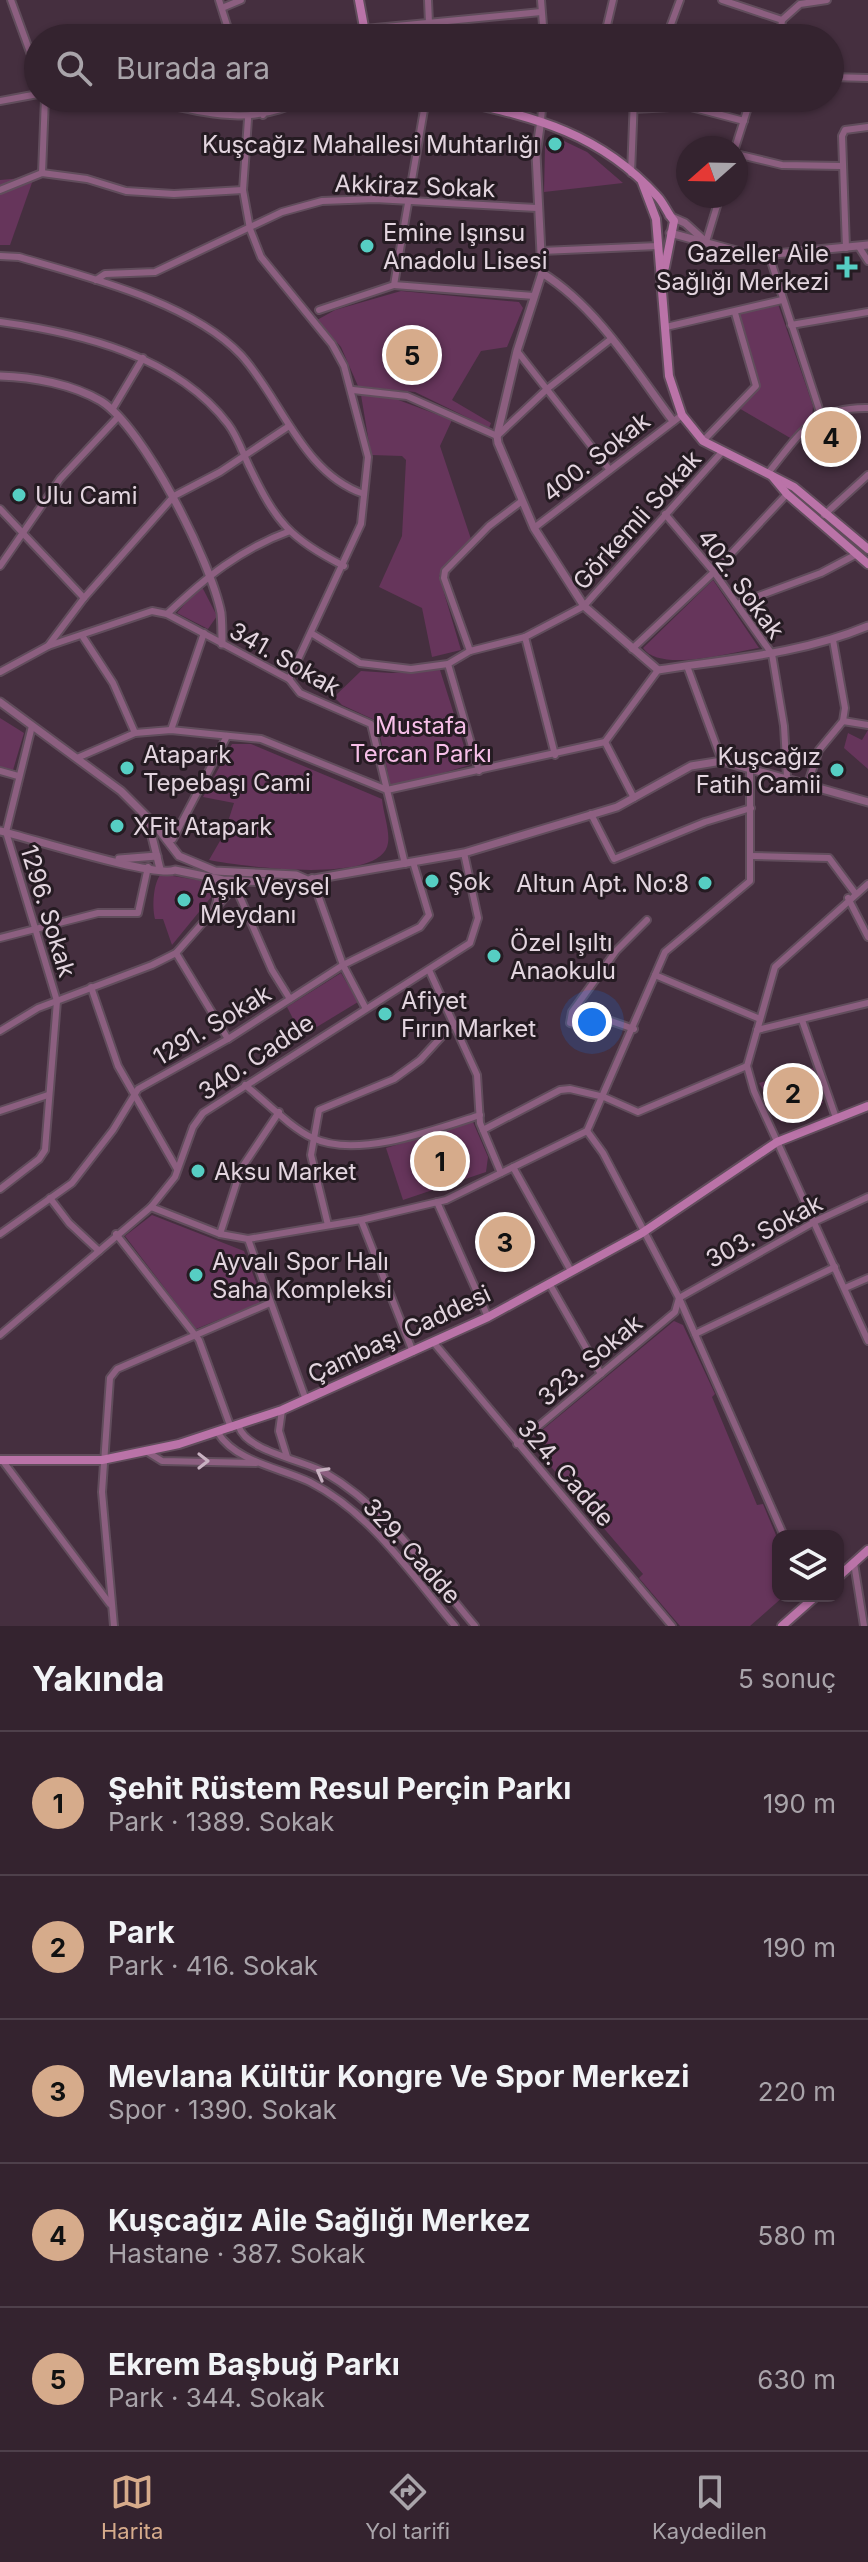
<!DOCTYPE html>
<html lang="tr">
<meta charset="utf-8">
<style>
:root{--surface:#34232f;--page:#3f2f3b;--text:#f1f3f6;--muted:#a9a4aa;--line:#4e404b;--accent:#d6ab8b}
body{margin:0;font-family:Inter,sans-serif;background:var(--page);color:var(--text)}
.controls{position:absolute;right:24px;bottom:24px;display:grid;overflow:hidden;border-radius:16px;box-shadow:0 2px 6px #0004}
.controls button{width:72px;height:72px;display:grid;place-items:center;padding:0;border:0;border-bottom:2px solid var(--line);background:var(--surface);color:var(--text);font:40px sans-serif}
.compass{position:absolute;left:676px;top:136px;width:72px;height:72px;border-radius:50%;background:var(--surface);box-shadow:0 2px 6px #0004;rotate:250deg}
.you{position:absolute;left:592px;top:1022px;width:28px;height:28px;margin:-20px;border:6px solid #fff;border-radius:50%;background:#1a73e8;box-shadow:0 0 0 12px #1a73e833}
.badge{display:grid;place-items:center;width:52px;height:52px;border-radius:50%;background:var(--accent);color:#111;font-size:26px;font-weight:700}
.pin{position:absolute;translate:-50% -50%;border:4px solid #fff;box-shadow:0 2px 8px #0006}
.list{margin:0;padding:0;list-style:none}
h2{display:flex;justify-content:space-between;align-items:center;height:104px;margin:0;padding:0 32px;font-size:34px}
h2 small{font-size:26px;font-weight:400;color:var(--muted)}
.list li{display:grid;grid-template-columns:52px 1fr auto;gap:24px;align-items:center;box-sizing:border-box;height:144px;padding:0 32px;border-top:2px solid var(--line)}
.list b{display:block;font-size:30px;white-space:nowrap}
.list p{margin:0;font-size:26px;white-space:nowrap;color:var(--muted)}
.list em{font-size:26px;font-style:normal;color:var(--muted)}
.icon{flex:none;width:44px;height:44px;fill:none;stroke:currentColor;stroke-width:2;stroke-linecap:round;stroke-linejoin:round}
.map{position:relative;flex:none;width:868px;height:1626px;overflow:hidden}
.search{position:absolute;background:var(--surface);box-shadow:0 2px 6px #0004;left:24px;right:24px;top:24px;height:88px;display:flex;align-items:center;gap:20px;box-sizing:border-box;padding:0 28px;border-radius:44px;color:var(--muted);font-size:30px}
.sheet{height:824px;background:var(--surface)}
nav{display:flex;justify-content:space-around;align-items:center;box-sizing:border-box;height:112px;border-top:2px solid var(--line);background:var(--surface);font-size:22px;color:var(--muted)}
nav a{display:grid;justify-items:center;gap:4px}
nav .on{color:var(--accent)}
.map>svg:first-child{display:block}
</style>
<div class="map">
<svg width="868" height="1626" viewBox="0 0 868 1626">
<rect width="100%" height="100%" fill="#452f3f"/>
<g fill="#66355b">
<polygon points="564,141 587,152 623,183 544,192 545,146 559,153"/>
<polygon points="34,177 10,245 0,245 0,180"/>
<polygon points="401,291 519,302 523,308 507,347 481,351 452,400 491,423 489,428 415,392 358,386 341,347 317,320 335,310"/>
<polygon points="778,304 813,406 812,417 792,439 737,407 758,386 738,314"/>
<polygon points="361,395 393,398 452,420 440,446 471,539 439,576 461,650 432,657 422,608 379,587 402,536 406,460 402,456 371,455"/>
<path d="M713 580 759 648C732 652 660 673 643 648Z"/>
<polygon points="201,585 217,616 208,629 177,613"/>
<polygon points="440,670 470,765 391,788 377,721 342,705 334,697 361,671 391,673"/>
<polygon points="0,718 24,733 13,770 0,767"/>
<polygon points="868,730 868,769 844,748 848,733 862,740"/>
<path d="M232 744H251L382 799C383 812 390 831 388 843 382 886 239 866 209 860L224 834 234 803 203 797Z"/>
<path d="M161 874 203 881 212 896 172 945 163 919H155C152 907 153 883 161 874Z"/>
<polygon points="341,973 358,1002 302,1036 287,1007"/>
<polygon points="813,1068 823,1103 781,1122 759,1083"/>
<polygon points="473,1122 488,1157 486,1172 403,1200 386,1148"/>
<polygon points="152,1215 244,1251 261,1295 259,1303 196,1329 125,1236"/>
<polygon points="674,1321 683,1325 715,1394 712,1397 757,1505 763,1504 778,1540 778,1596 784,1596 750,1626 680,1626 639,1578 643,1574 529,1441"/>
</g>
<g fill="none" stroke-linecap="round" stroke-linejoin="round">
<defs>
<g id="minor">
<polyline points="11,0 38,74"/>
<polyline points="219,0 231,38"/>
<polyline points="428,0 429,23"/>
<polyline points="541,0 544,38"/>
<polyline points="722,0 782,20 800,4 827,0"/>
<polyline points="222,8 241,0"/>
<polyline points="365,29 541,12"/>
<polyline points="604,38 613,0"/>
<polyline points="666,38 680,0"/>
<polyline points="780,38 782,20"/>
<polyline points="830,77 868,78"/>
<path d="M135 98C197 109 248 131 306 98"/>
<polyline points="255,98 263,115"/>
<polyline points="0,101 38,94"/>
<polyline points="635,109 687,106 744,121"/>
<polyline points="248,119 243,190 250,229 261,257 332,344 344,366 368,457 361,524 289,679"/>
<polyline points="541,120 543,98"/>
<polyline points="735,148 751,98"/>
<polyline points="736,154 782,165 841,166"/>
<polyline points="42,173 45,98"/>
<polyline points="631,173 634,98"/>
<polyline points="0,190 42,173 87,179 126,191 174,194 243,190"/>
<polyline points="706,242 720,196"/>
<polyline points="859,247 868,261"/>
<polyline points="846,248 842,136 845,130 868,127"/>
<polyline points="541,251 658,246"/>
<polyline points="769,255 821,415"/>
<path d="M0 256 19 257C87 277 191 302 241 355 282 400 302 473 364 494"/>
<polyline points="96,280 105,274 155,272 282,212 322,201 375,199 537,208"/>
<polyline points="394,285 534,296"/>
<polyline points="319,310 394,285 426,98"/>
<path d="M0 322C81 333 176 356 228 424 238 437 243 454 250 468 276 522 290 539 344 566"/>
<polyline points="791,325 868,312"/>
<polyline points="666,327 782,300"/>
<polyline points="517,351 609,469"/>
<polyline points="353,390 407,396 497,436 547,389 611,339"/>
<polyline points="112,410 143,358"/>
<polyline points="703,441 756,386 735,313"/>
<path d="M769 472C800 433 814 407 868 408"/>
<polyline points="0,509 84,598"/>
<polyline points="665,514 714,572 772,654 784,726 787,777"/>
<polyline points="824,515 868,475"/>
<polyline points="534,528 682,415"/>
<polyline points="0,566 60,479 117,418"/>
<polyline points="737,604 821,573 857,554"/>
<path d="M167 614C205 578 240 549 290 531"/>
<polyline points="311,633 360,663 411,669 448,664 470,651 525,637 584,606 721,453"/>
<polyline points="83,637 113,683 135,733"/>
<polyline points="525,637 555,755"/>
<polyline points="48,646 152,611 167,614 289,679 300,693 371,724 405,864"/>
<polyline points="632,649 714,572 787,494"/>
<polyline points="470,651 444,578 445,571 489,526 522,501"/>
<polyline points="448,664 479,771"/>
<polyline points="687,666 722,761"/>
<polyline points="0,672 48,646 84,598 174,496 220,472 289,426"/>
<polyline points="843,721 868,725"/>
<polyline points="171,730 204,633"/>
<polyline points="605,742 634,798"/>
<polyline points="77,758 135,733 171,730 210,734 261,739 387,790 605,742 658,670"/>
<polyline points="0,771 18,776"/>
<polyline points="808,783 819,750 843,721 845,708 833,640"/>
<polyline points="591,814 614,859 705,822 751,808"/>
<polyline points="173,839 227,736"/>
<polyline points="751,856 829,858 855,893"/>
<path d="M208 877C218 889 220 895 214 910L236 885"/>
<polyline points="312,878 343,965 365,1007"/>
<polyline points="868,884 775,967 747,1066 754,1091 868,1341"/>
<polyline points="236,888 272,970 290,999"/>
<polyline points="848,898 868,937"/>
<polyline points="0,938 98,913 138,913 148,867"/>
<polyline points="176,953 228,1039"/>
<polyline points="429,970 477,1075 480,1123 501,1173"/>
<polyline points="655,975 760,1019"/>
<polyline points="91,987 118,1066 177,1169"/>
<polyline points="802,1020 836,1118"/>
<polyline points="634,1029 608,1020 580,1025 570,1023 572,1012 616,951 647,920"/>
<polyline points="757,1030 868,1003"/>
<polyline points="0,1031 38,1008 152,965 176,953 214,910"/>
<path d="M245 1085C264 1100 292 1129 313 1138 357 1159 437 1129 480 1115"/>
<polyline points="0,1111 48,1095"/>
<polyline points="483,1130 560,1090 570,1089 604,1097 638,1112 747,1066"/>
<polyline points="587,1131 603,1153 679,1298 784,1536"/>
<polyline points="513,1167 571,1271"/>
<polyline points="0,1189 39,1159 45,1150 57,1001 6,832 32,726"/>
<polyline points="50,1198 69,1223 99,1251"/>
<polyline points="437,1202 488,1317"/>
<polyline points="151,1207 220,1234 248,1239 306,1400"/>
<polyline points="361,1220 413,1352"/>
<polyline points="328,1225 311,1155 319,1110 394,1079 420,1060 454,1023"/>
<polyline points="0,1234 72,1183 113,1130 138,1089 228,1039 343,965 420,927 429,915 413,862"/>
<polyline points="116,1234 199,1340 231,1428"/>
<polyline points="220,1234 241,1169 279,1112"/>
<polyline points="248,1239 361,1220 446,1200 587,1131 665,952 750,881 750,767"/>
<polyline points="549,1283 601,1374"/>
<polyline points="845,1288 868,1278"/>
<polyline points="679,1298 816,1221 868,1197"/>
<polyline points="695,1334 835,1267"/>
<polyline points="0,1335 151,1207 175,1177 193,1127 203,1113 470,943 478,918 464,853"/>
<polyline points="434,1343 672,1626"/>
<polyline points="282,1410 279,1431 287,1457"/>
<path d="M239 1427C247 1451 302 1460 324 1472 387 1508 429 1572 475 1626"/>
<path d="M218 1433C236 1462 281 1468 310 1482 371 1513 412 1575 455 1626"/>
<polyline points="517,1444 675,1312 679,1298"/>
<polyline points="146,1451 162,1461 256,1463"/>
<polyline points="2,1460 110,1604"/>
<polyline points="854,1563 864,1626"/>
<polyline points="114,1626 102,1492 110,1378 117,1369 270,1303"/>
</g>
<g id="tertiary">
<path d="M541 120 536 154 542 273 517 351 497 436 498 443 534 528 584 606 658 670C730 659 801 654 868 626"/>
<polyline points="669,216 685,223 706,242"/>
<polyline points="670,233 755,256 868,245"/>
<path d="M542 273C597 307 635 370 673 421"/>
<path d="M0 376C33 377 72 384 101 401 144 428 211 562 221 613 222 623 222 634 222 644"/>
<polyline points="0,702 121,791 156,826 179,856 215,871 296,875 305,879"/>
<polyline points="148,820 160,869"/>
<path d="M0 831C30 838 155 878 175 870L223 880 291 883 464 853 617 807 691 766 722 761 868 802"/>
<polyline points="119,859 157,856"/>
</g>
<g id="secondary">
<polyline points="359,0 366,38"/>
<path d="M449 98C531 117 597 130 657 196 664 203 667 213 674 221L665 267"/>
<polyline points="642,182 656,219 669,376 682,415 703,441 794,487 868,549"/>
<polyline points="772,476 787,494 868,564"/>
<polyline points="0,1460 102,1460 179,1444 282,1410 488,1317 642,1233 777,1142 868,1106"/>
<polyline points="838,1577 868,1550"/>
<polyline points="782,1626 816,1596"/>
</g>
</defs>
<use href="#minor" stroke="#614d5c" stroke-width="10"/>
<use href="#tertiary" stroke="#614d5c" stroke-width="11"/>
<use href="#secondary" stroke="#614d5c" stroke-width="12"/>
<use href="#minor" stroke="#8c5f80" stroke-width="6"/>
<use href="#tertiary" stroke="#8c5f80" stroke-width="7"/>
<use href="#secondary" stroke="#ba73a8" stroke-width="8"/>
</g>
<defs><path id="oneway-chevron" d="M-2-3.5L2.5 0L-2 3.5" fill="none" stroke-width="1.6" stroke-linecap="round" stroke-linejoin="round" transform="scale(2)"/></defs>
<g stroke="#c9b2c2">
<use href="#oneway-chevron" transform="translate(203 1461)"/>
<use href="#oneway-chevron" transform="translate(322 1473) rotate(-151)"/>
</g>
<g fill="#56cec3" stroke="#251b22" stroke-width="3">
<circle cx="555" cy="144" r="8"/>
<circle cx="367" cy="246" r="8"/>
<path d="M843 255h8v8h8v8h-8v8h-8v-8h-8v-8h8z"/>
<circle cx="19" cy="495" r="8"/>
<circle cx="127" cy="768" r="8"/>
<circle cx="837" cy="770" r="8"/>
<circle cx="117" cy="826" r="8"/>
<circle cx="432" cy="881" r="8"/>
<circle cx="705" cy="883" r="8"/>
<circle cx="184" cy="900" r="8"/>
<circle cx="494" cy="956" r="8"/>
<circle cx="385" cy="1014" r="8"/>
<circle cx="198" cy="1171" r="8"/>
<circle cx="196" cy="1275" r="8"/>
</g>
<g text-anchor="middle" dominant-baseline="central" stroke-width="6" stroke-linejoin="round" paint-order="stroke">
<g font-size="24" fill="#e3d5df" stroke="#251b22" text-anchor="start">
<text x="539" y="144" text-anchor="end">Kuşcağız Mahallesi Muhtarlığı</text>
<text x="383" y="232">Emine Işınsu<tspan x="383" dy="28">Anadolu Lisesi</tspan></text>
<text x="829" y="253" text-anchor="end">Gazeller Aile<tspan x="829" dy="28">Sağlığı Merkezi</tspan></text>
<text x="35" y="495">Ulu Cami</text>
<text x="143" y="754">Atapark<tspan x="143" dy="28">Tepebaşı Cami</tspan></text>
<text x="821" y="756" text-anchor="end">Kuşcağız<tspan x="821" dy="28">Fatih Camii</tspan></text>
<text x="133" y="826">XFit Atapark</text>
<text x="448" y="881">Şok</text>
<text x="689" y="883" text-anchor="end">Altun Apt. No:8</text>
<text x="200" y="886">Aşık Veysel<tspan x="200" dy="28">Meydanı</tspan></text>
<text x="510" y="942">Özel Işıltı<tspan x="510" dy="28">Anaokulu</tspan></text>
<text x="401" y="1000">Afiyet<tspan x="401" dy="28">Fırın Market</tspan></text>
<text x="214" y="1171">Aksu Market</text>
<text x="212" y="1261">Ayvalı Spor Halı<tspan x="212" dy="28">Saha Kompleksi</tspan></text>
</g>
<g font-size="24" fill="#e3d5df" stroke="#251b22">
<text transform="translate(415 186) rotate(2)">Akkiraz Sokak</text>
<text transform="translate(596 457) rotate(-38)">400. Sokak</text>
<text transform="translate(637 520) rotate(-48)">Görkemli Sokak</text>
<text transform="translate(741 584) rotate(54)">402. Sokak</text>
<text transform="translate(285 659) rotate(30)">341. Sokak</text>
<text transform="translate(48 911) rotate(73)">1296. Sokak</text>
<text transform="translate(212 1025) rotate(-31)">1291. Sokak</text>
<text transform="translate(256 1057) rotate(-34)">340. Cadde</text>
<text transform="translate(764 1231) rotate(-28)">303. Sokak</text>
<text transform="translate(399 1334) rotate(-25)">Çambaşı Caddesi</text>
<text transform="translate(590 1360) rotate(-40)">323. Sokak</text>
<text transform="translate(566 1473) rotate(49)">324. Cadde</text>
<text transform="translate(412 1551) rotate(48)">329. Cadde</text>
</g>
<g font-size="24" fill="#f7bfe8" stroke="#251b22">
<text x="421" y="725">Mustafa<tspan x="421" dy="28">Tercan Parkı</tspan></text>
</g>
</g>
</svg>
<div class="controls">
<button><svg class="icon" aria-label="layers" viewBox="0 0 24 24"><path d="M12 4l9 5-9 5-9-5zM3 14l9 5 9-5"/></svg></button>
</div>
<svg class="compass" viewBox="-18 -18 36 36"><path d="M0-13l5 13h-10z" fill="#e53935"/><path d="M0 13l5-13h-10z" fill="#a9a4aa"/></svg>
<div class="you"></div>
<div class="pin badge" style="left:440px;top:1161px">1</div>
<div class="pin badge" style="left:793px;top:1093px">2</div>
<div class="pin badge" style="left:505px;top:1242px">3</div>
<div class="pin badge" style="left:831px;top:437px">4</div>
<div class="pin badge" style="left:412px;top:355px">5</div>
<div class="search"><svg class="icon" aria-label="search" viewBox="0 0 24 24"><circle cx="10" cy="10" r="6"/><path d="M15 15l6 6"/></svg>Burada ara</div>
</div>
<section class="sheet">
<h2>Yakında<small>5 sonuç</small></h2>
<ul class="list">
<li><span class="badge">1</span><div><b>Şehit Rüstem Resul Perçin Parkı</b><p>Park · 1389. Sokak</p></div><em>190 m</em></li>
<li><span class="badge">2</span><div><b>Park</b><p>Park · 416. Sokak</p></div><em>190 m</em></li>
<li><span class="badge">3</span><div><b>Mevlana Kültür Kongre Ve Spor Merkezi</b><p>Spor · 1390. Sokak</p></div><em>220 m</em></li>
<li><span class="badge">4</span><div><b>Kuşcağız Aile Sağlığı Merkez</b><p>Hastane · 387. Sokak</p></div><em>580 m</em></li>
<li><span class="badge">5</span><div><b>Ekrem Başbuğ Parkı</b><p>Park · 344. Sokak</p></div><em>630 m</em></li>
</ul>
</section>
<nav>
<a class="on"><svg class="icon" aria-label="map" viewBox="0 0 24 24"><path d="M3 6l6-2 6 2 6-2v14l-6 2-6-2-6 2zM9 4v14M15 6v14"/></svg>Harita</a>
<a><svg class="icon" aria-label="directions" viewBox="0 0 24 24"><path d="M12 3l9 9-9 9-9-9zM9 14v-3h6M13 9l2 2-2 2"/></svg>Yol tarifi</a>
<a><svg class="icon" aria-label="saved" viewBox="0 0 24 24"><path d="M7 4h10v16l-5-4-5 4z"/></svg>Kaydedilen</a>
</nav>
